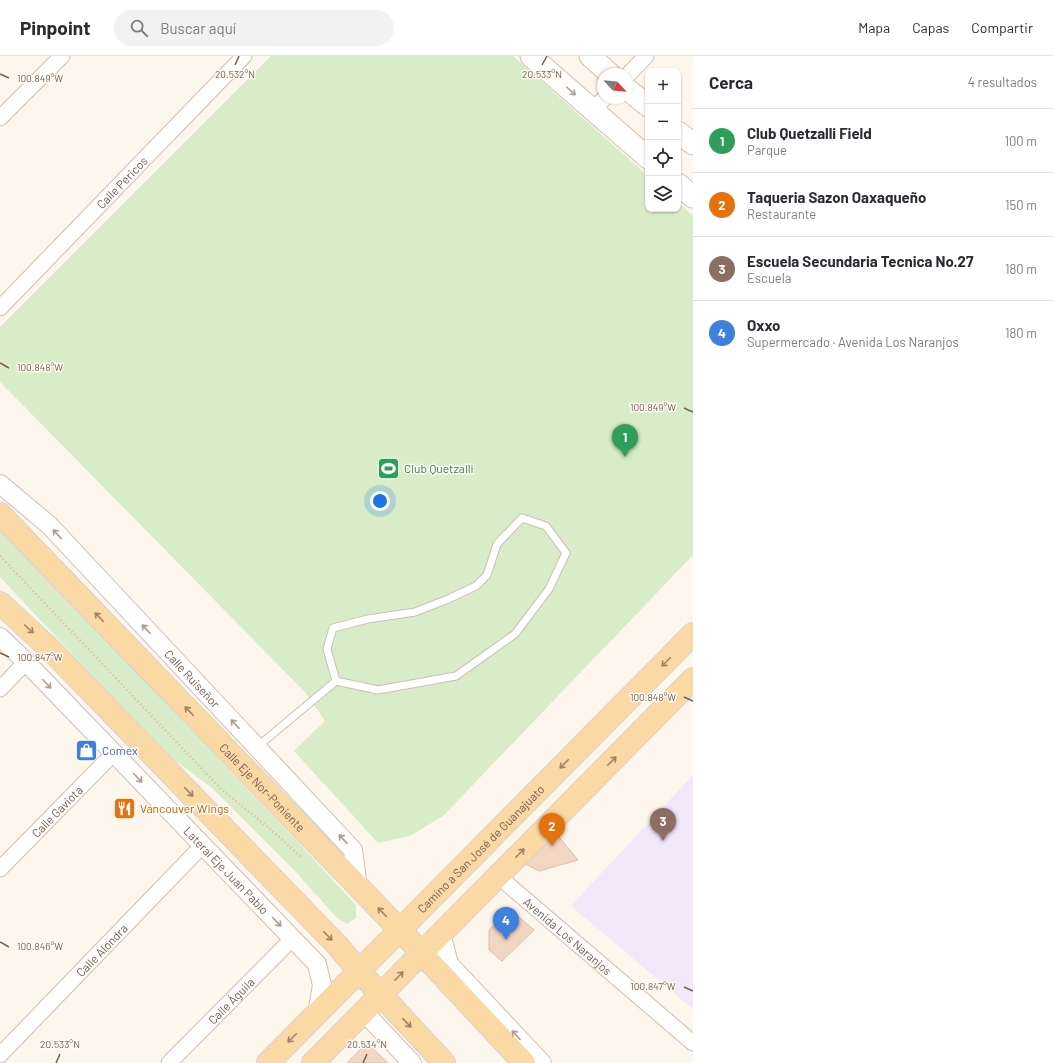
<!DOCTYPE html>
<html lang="es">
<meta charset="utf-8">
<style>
:root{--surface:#fff;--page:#f2f2f3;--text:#2b2b33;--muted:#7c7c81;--line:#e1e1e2;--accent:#2563eb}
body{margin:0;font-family:Barlow,sans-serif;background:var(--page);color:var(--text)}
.controls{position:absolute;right:12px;top:12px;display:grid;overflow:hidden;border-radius:8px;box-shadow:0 1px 3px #0004}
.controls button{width:36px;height:36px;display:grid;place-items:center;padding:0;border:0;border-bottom:1px solid var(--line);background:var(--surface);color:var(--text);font:20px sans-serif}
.compass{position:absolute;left:597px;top:12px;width:36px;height:36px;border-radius:50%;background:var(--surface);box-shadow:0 1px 3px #0004;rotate:116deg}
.you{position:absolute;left:380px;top:445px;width:14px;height:14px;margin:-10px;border:3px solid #fff;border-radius:50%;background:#1a73e8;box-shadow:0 0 0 6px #1a73e833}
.badge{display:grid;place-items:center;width:26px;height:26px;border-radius:50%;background:var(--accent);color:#fff;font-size:13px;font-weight:700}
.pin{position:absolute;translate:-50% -33px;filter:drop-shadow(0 1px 2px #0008)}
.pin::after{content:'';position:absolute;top:21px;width:14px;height:12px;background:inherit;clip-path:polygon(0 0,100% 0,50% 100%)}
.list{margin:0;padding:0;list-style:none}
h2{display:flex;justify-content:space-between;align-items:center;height:52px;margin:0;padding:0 16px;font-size:17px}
h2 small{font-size:13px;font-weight:400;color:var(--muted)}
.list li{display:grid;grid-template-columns:26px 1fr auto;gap:12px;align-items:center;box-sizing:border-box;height:64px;padding:0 16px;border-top:1px solid var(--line)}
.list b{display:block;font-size:15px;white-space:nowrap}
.list p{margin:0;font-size:13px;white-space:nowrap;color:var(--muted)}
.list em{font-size:13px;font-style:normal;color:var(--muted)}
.icon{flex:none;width:22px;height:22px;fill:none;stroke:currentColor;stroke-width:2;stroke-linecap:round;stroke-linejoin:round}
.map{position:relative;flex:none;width:693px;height:1007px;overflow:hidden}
header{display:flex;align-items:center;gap:24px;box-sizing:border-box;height:56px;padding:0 20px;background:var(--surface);border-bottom:1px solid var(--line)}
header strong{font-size:19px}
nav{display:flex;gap:22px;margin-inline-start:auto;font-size:14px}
.search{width:280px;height:36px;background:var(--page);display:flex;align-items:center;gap:10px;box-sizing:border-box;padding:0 14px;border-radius:22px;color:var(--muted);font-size:15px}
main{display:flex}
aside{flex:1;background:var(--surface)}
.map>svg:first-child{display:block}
</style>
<header>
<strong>Pinpoint</strong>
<div class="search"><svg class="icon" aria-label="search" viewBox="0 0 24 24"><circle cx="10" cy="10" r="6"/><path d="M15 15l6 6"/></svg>Buscar aquí</div>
<nav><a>Mapa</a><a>Capas</a><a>Compartir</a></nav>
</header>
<main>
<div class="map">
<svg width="693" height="1007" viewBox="0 0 693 1007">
<rect width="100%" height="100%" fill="#fdf6ec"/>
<polygon fill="#f3e8fa" points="693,719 693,953 571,850"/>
<g fill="#d8ecc9">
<polygon points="271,0 513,0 648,120 648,153 678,153 678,146 693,160 693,499 443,760 410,780 378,787 294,695 325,665 306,637 0,326 0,271"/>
<polygon points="0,475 49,521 183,666 298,786 356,849 356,862 347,868 337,862 293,813 212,732 173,703 91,618 0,521"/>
</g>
<g fill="#f3d5c3" stroke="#e6bba3">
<polygon points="555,776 578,804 539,815 520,805"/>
<polygon points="511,854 534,874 502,905 489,894 489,874"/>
<polygon points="367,987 388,1007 347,1007"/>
</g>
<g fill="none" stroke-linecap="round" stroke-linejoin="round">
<defs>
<g id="service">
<polygon points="522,462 546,470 566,497 549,533 515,578 456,620 378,634 336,625 327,593 333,572 368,563 415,556 446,544 476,530 487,519 497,488"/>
<polyline points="257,691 336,625"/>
</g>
<g id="minor">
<polyline points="627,20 646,0"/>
<polyline points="592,54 605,42"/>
<polyline points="0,62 62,0"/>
<path id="s1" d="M0 252 244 0"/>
<polyline points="0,633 26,606"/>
<path id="s2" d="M0 813 114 697"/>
<path id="s3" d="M498 820 693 987"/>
<path id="s4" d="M0 999 203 789"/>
<path id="s5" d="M169 1007 293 882"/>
</g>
<g id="tertiary">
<path id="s6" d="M0 428 49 469 353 794 358 831"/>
<path id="s7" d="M0 581 26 606 317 908 322 929 317 958"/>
<polyline points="441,877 449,908 542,1007"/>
<polyline points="364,956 412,1007"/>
</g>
<g id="secondary">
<polyline points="531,0 648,102"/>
<polyline points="590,0 610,18"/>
<polyline points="627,33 648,50"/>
<polyline points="678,76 693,88"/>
<polyline points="678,128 693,141"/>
</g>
<g id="primary">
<path id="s8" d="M0 458 400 874 524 1007"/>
<polyline points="0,547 48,591 337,889 359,915 444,1007"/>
<path id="s9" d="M268 1007 693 578"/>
<polyline points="313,1007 693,623"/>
</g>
</defs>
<use href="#service" stroke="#d1beb0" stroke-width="9"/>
<use href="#minor" stroke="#d1beb0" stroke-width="17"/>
<use href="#tertiary" stroke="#d1beb0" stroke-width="20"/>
<use href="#secondary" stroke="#d6c0b0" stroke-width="23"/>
<use href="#primary" stroke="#dad1cd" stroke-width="24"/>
<polyline stroke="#d9b8a5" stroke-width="2.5" stroke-dasharray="1 3" stroke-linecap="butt" points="0,500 221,733 269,772 301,801"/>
<use href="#service" stroke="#fff" stroke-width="7"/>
<use href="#minor" stroke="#fff" stroke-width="15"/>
<use href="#tertiary" stroke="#fff" stroke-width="18"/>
<use href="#secondary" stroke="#fff" stroke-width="21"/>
<use href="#primary" stroke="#fbd9a5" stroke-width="22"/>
</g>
<defs><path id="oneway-shaft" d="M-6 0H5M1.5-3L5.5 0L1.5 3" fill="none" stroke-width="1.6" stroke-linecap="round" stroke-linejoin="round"/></defs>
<g stroke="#af9d94">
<use href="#oneway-shaft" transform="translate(571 35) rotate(42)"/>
<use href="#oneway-shaft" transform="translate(57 478) rotate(-133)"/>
<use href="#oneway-shaft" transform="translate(146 573) rotate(-133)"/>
<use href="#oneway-shaft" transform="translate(47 628) rotate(46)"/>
<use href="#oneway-shaft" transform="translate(235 668) rotate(-133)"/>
<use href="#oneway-shaft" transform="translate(138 722) rotate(46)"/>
<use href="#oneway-shaft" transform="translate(343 783) rotate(-133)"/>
<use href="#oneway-shaft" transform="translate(277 866) rotate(46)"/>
<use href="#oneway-shaft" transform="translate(516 979) rotate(-133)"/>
</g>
<g stroke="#a18267">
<use href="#oneway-shaft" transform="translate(99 561) rotate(-134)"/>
<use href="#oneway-shaft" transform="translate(29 573) rotate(42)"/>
<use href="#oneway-shaft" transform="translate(666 606) rotate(135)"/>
<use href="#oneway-shaft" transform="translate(189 655) rotate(-134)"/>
<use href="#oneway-shaft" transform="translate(612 705) rotate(-45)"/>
<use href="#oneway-shaft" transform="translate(564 708) rotate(135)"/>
<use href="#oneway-shaft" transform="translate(189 736) rotate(46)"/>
<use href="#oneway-shaft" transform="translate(520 797) rotate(-45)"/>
<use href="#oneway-shaft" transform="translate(382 856) rotate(-134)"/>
<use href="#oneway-shaft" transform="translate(328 880) rotate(46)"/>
<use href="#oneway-shaft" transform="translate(399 920) rotate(-45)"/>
<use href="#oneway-shaft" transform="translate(407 967) rotate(47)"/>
<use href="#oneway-shaft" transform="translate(292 982) rotate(135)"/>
</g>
<path fill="none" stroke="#7a5c4d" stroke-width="1.5" d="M235 9 239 0M542 9 547 0M0 18 9 22M0 307 9 312M684 352 693 356M0 597 9 601M684 641 693 645M0 886 9 891M684 931 693 935M56 1007 60 998M363 1007 367 998"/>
<defs>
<symbol id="stadium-square" viewBox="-11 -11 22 22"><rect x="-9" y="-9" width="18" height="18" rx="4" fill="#2e9e5b" stroke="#fffaf3"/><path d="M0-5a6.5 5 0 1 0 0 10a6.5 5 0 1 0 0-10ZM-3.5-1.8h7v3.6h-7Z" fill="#fff"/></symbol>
<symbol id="shop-square" viewBox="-11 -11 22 22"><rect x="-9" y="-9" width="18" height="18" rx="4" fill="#3f7fe0" stroke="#fffaf3"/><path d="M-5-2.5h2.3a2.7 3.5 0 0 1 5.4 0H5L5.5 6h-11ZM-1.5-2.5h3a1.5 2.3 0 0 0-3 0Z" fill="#fff"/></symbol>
<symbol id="restaurant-square" viewBox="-11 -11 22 22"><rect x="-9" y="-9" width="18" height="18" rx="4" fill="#e8710a" stroke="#fffaf3"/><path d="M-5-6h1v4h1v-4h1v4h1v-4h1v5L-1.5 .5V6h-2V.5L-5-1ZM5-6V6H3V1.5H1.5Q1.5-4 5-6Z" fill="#fff"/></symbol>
</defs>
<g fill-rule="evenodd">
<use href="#stadium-square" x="376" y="400" width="25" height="25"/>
<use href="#shop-square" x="74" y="682" width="25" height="25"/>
<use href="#restaurant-square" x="112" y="740" width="25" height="25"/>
</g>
<g text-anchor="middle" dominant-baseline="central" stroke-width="3" stroke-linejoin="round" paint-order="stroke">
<g font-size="12" fill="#7a5c4d" stroke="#fffaf3">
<text stroke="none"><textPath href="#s1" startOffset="175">Calle Pericos</textPath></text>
<text stroke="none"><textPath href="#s6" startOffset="274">Calle Ruiseñor</textPath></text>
<text stroke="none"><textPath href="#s8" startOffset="379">Calle Eje Nor-Poniente</textPath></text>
<text stroke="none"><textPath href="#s2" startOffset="81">Calle Gaviota</textPath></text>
<text stroke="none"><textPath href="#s9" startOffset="302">Camino a San José de Guanajuato</textPath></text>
<text stroke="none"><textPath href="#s7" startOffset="325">Lateral Eje Juan Pablo</textPath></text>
<text stroke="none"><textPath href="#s3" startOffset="92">Avenida Los Naranjos</textPath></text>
<text stroke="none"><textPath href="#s4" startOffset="146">Calle Alondra</textPath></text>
<text stroke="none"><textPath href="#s5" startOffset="88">Calle Águila</textPath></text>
</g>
<g font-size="12" fill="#27864d" stroke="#fffaf3" text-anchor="start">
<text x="404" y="412">Club Quetzalli</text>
</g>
<g font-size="12" fill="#366cbe" stroke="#fffaf3" text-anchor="start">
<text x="102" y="694">Comex</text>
</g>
<g font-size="12" fill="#c56008" stroke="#fffaf3" text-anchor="start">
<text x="140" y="752">Vancouver Wings</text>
</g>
</g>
<g font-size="10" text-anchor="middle" fill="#7a5c4d" stroke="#fffaf3" stroke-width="3" stroke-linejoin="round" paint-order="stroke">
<text x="235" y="22">20.532°N</text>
<text x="542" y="22">20.533°N</text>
<text x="40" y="26">100.849°W</text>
<text x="40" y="315">100.848°W</text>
<text x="653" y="355">100.849°W</text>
<text x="40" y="605">100.847°W</text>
<text x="653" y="645">100.848°W</text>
<text x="40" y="894">100.846°W</text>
<text x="653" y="934">100.847°W</text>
<text x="60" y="992">20.533°N</text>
<text x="367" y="992">20.534°N</text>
</g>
</svg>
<div class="controls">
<button>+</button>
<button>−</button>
<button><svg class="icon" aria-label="locate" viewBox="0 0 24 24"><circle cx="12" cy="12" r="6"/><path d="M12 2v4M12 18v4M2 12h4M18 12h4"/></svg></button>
<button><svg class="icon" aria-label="layers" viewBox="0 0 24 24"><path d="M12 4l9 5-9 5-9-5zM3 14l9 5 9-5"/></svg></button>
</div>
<svg class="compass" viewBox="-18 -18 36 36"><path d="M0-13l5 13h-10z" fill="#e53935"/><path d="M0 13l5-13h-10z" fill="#7c7c81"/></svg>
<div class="you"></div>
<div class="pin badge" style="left:625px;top:401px;background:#2e9e5b">1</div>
<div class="pin badge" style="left:552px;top:790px;background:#e8710a">2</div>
<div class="pin badge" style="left:663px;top:785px;background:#8d6e63">3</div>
<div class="pin badge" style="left:506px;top:884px;background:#3f7fe0">4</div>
</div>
<aside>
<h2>Cerca<small>4 resultados</small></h2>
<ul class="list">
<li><span class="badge" style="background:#2e9e5b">1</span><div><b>Club Quetzalli Field</b><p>Parque</p></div><em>100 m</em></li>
<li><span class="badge" style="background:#e8710a">2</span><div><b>Taqueria Sazon Oaxaqueño</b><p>Restaurante</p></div><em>150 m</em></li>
<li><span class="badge" style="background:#8d6e63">3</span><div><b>Escuela Secundaria Tecnica No.27</b><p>Escuela</p></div><em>180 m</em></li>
<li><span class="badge" style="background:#3f7fe0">4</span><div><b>Oxxo</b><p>Supermercado · Avenida Los Naranjos</p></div><em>180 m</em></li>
</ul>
</aside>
</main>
